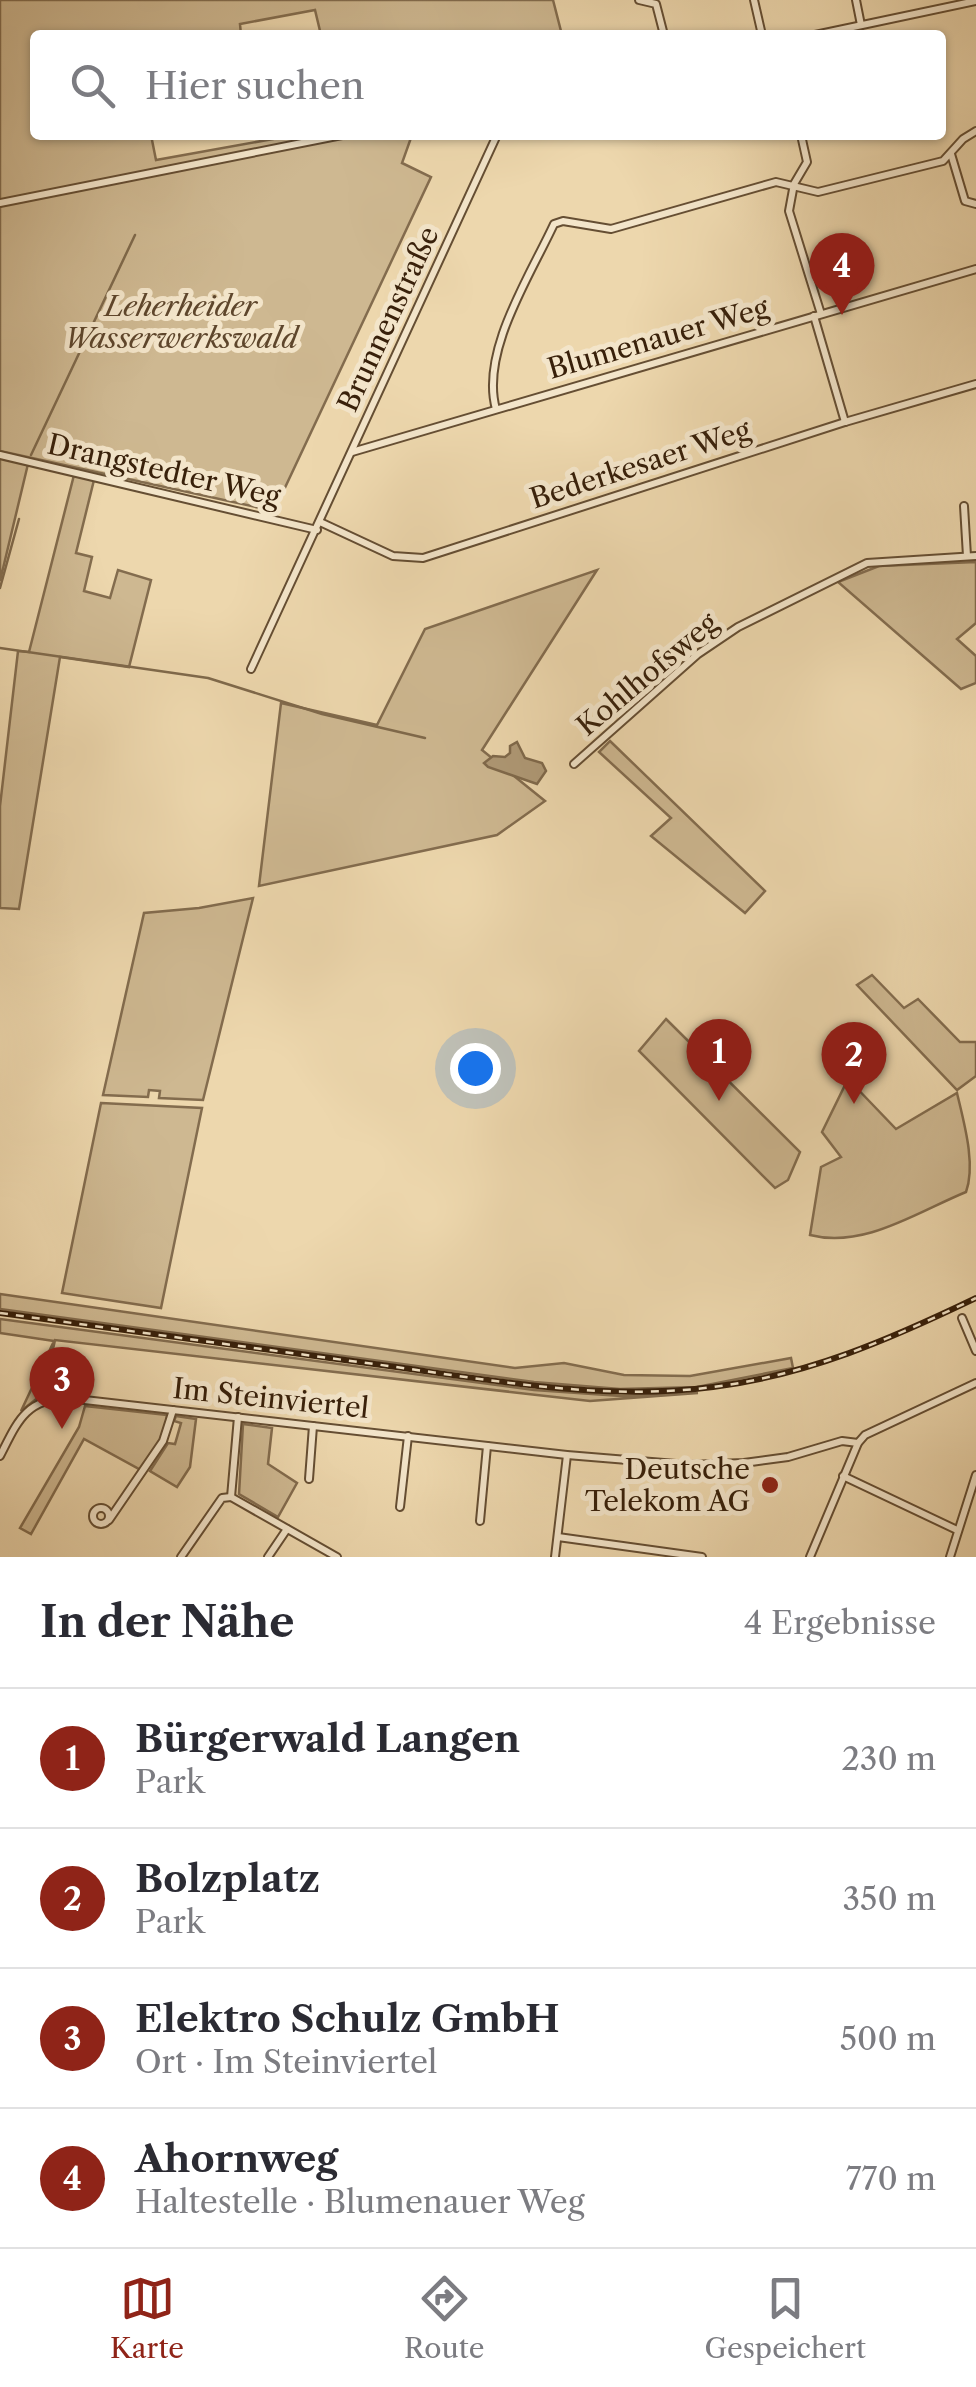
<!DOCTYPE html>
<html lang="de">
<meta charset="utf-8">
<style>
:root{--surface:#fff;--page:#f7f7f7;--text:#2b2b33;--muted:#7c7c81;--line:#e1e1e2;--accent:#8f2418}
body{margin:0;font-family:"Libre Caslon Text",serif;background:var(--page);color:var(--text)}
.you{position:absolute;left:475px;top:1068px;width:35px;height:35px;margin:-25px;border:8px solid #fff;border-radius:50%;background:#1a73e8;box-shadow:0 0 0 15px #1a73e833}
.badge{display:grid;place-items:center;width:65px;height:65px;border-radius:50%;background:var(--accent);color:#fff;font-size:32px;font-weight:700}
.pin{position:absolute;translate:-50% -82px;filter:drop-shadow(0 2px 5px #0008)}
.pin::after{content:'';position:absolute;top:52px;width:35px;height:30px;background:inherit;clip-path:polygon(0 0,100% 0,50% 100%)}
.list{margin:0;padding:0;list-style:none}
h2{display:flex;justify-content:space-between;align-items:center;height:130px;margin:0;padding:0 40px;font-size:42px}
h2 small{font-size:32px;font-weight:400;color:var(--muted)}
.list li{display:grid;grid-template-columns:65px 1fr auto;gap:30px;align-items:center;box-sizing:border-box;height:140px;padding:0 40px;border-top:2px solid var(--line)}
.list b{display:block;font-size:38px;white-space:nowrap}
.list p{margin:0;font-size:32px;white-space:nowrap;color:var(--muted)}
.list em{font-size:32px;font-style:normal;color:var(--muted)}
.icon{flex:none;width:55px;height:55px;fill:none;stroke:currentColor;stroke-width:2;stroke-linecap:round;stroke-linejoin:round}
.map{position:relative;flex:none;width:976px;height:1557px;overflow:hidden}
.search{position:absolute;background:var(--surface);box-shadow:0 2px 8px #0004;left:30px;right:30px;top:30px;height:110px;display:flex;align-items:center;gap:25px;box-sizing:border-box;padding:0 35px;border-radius:10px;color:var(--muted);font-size:38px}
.sheet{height:690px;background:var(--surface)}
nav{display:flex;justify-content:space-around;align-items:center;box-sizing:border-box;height:140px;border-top:2px solid var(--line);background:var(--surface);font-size:28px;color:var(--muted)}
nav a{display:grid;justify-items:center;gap:5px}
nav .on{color:var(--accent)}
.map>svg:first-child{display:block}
</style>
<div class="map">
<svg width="976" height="1557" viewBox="0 0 976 1557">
<rect width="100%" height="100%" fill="#edd7ad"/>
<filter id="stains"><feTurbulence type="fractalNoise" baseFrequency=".002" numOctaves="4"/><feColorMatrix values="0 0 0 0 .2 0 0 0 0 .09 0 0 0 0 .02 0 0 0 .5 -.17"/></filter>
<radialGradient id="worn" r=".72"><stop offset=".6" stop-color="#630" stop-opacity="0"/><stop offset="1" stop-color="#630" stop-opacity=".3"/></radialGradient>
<g fill="#ceb891" stroke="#836c4e" stroke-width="2.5">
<polygon points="0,0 553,0 562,35 321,35 315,10 240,24 241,35 35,35 35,135 151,135 156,160 295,135 412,135 402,163 431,177 274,511 0,451"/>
<polygon points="0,457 28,464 0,581"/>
<polygon points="74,475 94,480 76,553 92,557 84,591 110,598 118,570 151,580 129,667 60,657 19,909 0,908 0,806 18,651 29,652"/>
<polygon points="976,562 976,623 957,639 976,656 976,683 961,689 838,582 879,566"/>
<polygon points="597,570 482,750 545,801 497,835 259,886 281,703 377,725 425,629"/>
<polygon points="610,741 765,891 745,913 651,836 671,818 599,752"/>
<polygon points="253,898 203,1100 159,1098 160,1091 149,1090 148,1097 103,1095 144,913 199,908"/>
<polygon points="872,975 904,1008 918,999 960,1042 976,1042 976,1076 957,1090 857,985"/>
<polygon points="666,1019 800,1152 788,1180 775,1188 639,1051"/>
<path d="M848 1079 896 1129 957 1093C964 1123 976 1164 966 1192 917 1212 864 1249 810 1235L821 1167 841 1157 822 1132Z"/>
<polygon points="101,1103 202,1108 161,1308 62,1293"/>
<polygon points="0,1294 515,1368 564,1363 624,1375 690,1376 791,1358 793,1368 697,1387 620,1389 534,1382 0,1309"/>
<polygon points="0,1319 534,1390 621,1396 698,1393 590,1401 55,1340 45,1386 52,1394 39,1397 21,1411 54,1341 0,1333"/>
<path d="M85 1406 167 1415C166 1436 153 1453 141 1470L84 1439 31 1534 20 1528 79 1427Z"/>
<polygon points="176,1416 196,1419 190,1467 177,1487 150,1471 168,1443 175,1444 181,1423 174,1421"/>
<polygon points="243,1424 272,1428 268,1464 297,1483 278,1517 239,1494"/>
</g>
<polygon fill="#af9976" stroke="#7f694b" stroke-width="2.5" points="517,742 525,758 542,763 546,771 537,784 488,767 484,763 493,756 505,757 510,753 510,746"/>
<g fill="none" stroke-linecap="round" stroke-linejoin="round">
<g stroke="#7f694b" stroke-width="2.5">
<polyline points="31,455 135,235"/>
<polyline points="0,588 19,519"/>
<polyline points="0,648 208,678 322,714 425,738"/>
</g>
<defs>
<g id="street">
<polyline points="639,0 656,4 664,35"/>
<polyline points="754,0 762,35"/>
<polyline points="856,0 861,25"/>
<polyline points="815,35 976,1"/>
<polyline points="801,135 807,162 794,184 789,211 821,314"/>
<polyline points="951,154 965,201 976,204"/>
<polyline points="0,203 342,135"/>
<polyline points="814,316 845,422"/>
<path d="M496 409C480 352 530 276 554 224L563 221 611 229 776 182 818 192 943 161 963 139 976 131"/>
<polyline points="352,452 976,269"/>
<polyline points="0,455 317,530"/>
<polyline points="964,506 967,556"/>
<polyline points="320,522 393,556 423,558 845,422 976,384"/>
<polyline points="251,669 497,135"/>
<polyline points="574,764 698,654 738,627 867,563 976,556"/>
<polyline points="962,1318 976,1351"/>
<path d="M0 1456C17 1423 25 1399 67 1398L567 1455 688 1465 744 1463 788 1457 842 1441 858 1443"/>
<polyline points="843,1476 957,1530"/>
<polyline points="309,1479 313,1426"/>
<polyline points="231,1497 337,1557"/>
<polyline points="231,1497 238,1417"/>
<polyline points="400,1507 408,1436"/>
<circle cx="101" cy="1516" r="8"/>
<polyline points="109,1520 163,1441 173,1410"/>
<polyline points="480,1521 487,1446"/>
<polyline points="558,1537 702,1557"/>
<polyline points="181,1557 222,1498 231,1497"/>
<polyline points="268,1557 287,1529"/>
<polyline points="555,1557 567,1455"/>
<polyline points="810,1557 858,1443 865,1435 976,1383"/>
<polyline points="950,1557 976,1475"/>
</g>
</defs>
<use href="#street" stroke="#654e33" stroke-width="10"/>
<use href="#street" stroke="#f3e5ca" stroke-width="6"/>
<defs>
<path id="rail" d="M0 1313C130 1331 260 1349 389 1366 496 1381 605 1401 713 1387 808 1375 891 1339 976 1298"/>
</defs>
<use href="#rail" stroke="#38200a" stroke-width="6"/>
<use href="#rail" stroke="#f3e5ca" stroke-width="2.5" stroke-dasharray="8" stroke-linecap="butt"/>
</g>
<circle fill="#8f2418" stroke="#f3e5ca" stroke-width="4" cx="770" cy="1485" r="10"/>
<g text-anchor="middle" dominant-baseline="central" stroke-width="10" stroke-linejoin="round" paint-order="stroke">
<g font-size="28" font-style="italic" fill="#5e462c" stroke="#f3e5ca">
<text x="181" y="306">Leherheider<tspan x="181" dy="32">Wasserwerkswald</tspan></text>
</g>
<g font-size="28" fill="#38200a" stroke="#f3e5ca">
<text transform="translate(388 319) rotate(-65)">Brunnenstraße</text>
<text transform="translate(658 338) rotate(-16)">Blumenauer Weg</text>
<text transform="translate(640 464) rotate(-18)">Bederkesaer Weg</text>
<text transform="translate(164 470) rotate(13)">Drangstedter Weg</text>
<text transform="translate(647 674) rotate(-40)">Kohlhofsweg</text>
<text transform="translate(271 1398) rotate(6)">Im Steinviertel</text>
</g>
<g font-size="28" fill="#38200a" stroke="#f3e5ca" text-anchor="end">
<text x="750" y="1469">Deutsche<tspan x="750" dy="32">Telekom AG</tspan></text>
</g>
</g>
<rect width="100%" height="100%" filter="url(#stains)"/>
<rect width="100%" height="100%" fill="url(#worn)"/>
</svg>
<div class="you"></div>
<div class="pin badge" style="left:719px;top:1101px">1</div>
<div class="pin badge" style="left:854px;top:1104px">2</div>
<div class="pin badge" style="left:62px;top:1429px">3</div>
<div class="pin badge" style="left:842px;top:315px">4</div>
<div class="search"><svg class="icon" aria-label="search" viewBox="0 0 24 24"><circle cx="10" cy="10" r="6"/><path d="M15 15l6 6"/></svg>Hier suchen</div>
</div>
<section class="sheet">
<h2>In der Nähe<small>4 Ergebnisse</small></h2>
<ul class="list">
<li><span class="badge">1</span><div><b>Bürgerwald Langen</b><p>Park</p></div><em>230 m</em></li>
<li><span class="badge">2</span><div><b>Bolzplatz</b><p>Park</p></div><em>350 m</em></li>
<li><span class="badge">3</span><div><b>Elektro Schulz GmbH</b><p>Ort · Im Steinviertel</p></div><em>500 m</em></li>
<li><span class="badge">4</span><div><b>Ahornweg</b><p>Haltestelle · Blumenauer Weg</p></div><em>770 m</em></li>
</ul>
</section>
<nav>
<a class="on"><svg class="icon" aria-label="map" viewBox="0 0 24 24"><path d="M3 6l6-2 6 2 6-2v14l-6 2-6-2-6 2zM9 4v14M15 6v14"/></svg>Karte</a>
<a><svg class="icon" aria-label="directions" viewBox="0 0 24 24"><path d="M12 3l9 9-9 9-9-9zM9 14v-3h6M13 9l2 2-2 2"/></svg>Route</a>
<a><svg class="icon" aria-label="saved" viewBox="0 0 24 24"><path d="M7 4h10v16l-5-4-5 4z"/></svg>Gespeichert</a>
</nav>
